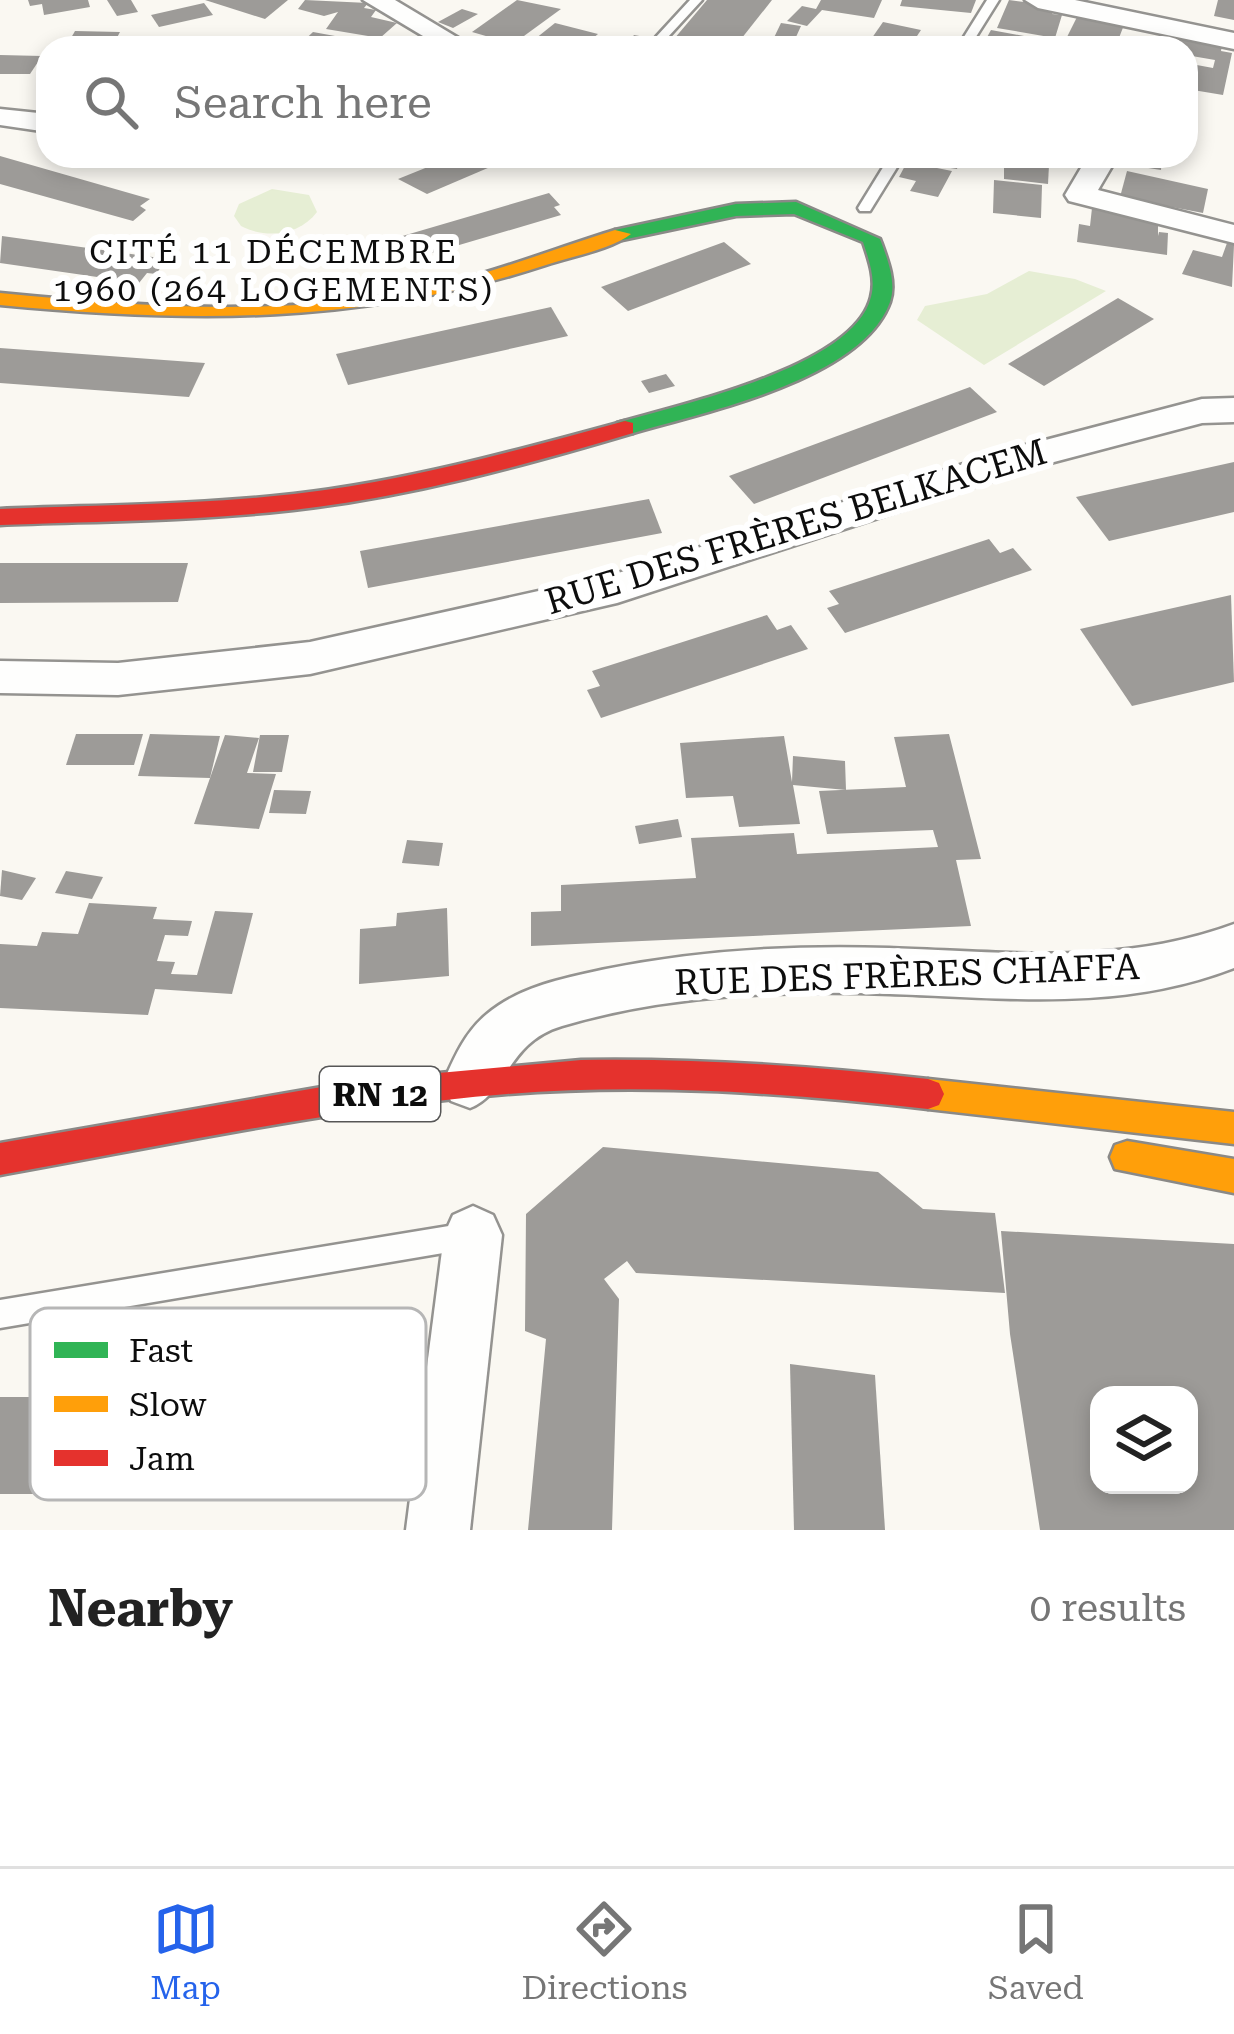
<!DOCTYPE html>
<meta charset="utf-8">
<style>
:root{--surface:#fff;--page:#f6f6f6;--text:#222;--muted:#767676;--line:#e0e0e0;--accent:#2563eb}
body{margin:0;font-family:"Roboto Serif",serif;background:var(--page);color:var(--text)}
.controls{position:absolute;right:36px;bottom:36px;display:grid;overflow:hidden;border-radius:24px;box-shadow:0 6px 18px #0003}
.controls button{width:108px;height:108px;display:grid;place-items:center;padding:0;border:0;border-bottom:3px solid var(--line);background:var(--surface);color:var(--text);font:60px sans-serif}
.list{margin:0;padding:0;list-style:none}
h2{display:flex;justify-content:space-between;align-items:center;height:156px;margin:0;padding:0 48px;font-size:51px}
h2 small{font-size:39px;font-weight:400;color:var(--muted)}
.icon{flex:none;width:66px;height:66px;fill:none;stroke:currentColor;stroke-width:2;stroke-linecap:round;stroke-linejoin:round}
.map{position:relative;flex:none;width:1234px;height:1530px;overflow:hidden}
.search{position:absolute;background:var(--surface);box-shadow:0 6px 18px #0003;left:36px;right:36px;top:36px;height:132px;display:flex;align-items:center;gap:30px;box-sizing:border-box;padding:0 42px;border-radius:36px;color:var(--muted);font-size:45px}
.sheet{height:336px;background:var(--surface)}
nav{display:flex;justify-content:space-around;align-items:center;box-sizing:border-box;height:168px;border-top:3px solid var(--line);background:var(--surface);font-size:33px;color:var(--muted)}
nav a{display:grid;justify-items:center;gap:6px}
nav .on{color:var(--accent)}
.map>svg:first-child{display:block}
</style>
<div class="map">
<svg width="1234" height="1530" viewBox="0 0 1234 1530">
<rect width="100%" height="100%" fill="#faf8f2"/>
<g fill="#e6eed4">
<path d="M272 189 309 195 317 212C299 236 266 239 241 226L234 216 239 204Z"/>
<polygon points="1029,271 1075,279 1106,291 984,365 917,320 925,306 987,294"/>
</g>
<g fill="#9d9b98" fill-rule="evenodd">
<polygon points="28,0 88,0 90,7 44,15 42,4 30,6"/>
<polygon points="107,0 131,0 138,12 117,16"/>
<polygon points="205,0 288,0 265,19"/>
<polygon points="305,0 368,3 364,8 376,10 371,17 397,23 380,38 326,29 338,12 324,16 298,9"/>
<polygon points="517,0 561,9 513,44 472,32"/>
<polygon points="707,0 772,0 734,48 674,39"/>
<polygon points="821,0 882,0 874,18 822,10 807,26 787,21 802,6 816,9"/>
<polygon points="902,0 976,0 971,13 900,6"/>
<polygon points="1009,0 1056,6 1052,14 1062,15 1055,38 997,28"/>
<polygon points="1218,0 1234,0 1234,20 1214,16"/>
<polygon points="204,3 213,15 159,27 151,15"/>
<polygon points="462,9 478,14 453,28 438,22"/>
<polygon points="1077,17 1124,25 1117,43 1133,48 1097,48 1067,37"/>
<polygon points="883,22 921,30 909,48 865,48"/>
<polygon points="555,23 598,34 581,48 535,39"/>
<polygon points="781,23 801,26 791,48 769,48"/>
<polygon points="991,30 1040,39 1035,48 981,48"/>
<polygon points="75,31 120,32 113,45 67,45"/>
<polygon points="313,32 335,36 323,48 296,48"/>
<polygon points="1181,33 1223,40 1221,51 1232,53 1223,95 1193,90 1188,111 1186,63 1213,68 1215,60 1186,55 1186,48 1177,48"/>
<polygon points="634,35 694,46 694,48 624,48"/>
<polygon points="348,39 386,39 384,48 345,48"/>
<polygon points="0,55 42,56 30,74 0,74"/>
<polygon points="0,156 150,199 140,206 146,210 133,221 0,184"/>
<polygon points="455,156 516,156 427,194 398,179"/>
<polygon points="912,156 960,156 957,169 911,162"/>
<polygon points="1124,156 1162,156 1161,170 1123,164"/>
<polygon points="1004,160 1049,165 1048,184 1004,179"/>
<polygon points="907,162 952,171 938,197 910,191 916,181 899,177"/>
<polygon points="1127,171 1208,189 1203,213 1120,197"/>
<polygon points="994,180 1042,185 1041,218 993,213"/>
<polygon points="549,193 560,205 554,207 561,215 405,261 382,242"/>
<polygon points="1092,208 1158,217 1158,236 1159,232 1168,233 1167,255 1077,242 1079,224 1090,226"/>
<polygon points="2,236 167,259 156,274 147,273 139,283 0,263"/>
<polygon points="724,242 751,264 628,311 601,287"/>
<polygon points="1227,243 1234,245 1232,287 1182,274 1193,250 1222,257"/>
<polygon points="1118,298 1154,319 1044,386 1008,364"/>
<polygon points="551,307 568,336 348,385 336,354"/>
<polygon points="0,348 205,363 189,397 0,383"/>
<polygon points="666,374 675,386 649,393 641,381"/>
<polygon points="970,387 997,412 754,504 729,476"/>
<polygon points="1234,462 1234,512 1109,541 1076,497"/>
<polygon points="649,499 662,533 368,588 360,551"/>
<polygon points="989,539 1000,553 1013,548 1032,570 845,633 827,608 839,604 829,591"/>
<polygon points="0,563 188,563 178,602 0,603"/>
<polygon points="1231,595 1234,682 1132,706 1080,629"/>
<polygon points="767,615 777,630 791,625 808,649 601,718 587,690 600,686 592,671"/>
<polygon points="76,734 143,734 134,765 66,765"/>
<polygon points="150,734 220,736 210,778 138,776"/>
<polygon points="949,734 981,859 956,860 971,926 531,946 531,912 561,911 561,885 696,878 691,838 794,833 797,854 938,847 933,830 827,834 819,791 906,787 894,737"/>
<polygon points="225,735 259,738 247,773 276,774 259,829 194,824"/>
<polygon points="260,735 289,735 282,772 253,772"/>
<polygon points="784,736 792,782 793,756 845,761 846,790 793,785 800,824 739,827 733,796 686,798 680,743"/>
<polygon points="274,790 311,791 306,814 269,813"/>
<polygon points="678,819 682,837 639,844 635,826"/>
<polygon points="407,840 443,843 439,866 402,863"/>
<polygon points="2,870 36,878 22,900 0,896"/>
<polygon points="66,871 103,877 92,899 55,893"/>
<polygon points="89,903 157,907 153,919 192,921 188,936 165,935 157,961 175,962 171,974 197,975 215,911 253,913 232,994 155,989 148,1015 0,1008 0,944 37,946 42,932 78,934"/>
<polygon points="447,908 449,976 359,984 360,929 396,926 397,913"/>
<polygon points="603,1147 878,1172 923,1209 995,1213 1005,1293 636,1273 627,1261 604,1279 619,1299 612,1530 528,1530 546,1339 525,1331 526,1214"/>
<path d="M1001 1231 1234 1244V1530H1040L1010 1334ZM1099 1395H1189V1485H1099Z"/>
<polygon points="790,1364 875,1375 885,1530 794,1530"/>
<polygon points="0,1397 377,1397 367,1494 0,1494"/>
</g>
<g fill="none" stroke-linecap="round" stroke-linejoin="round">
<defs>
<g id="lane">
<polygon points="690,0 702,0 668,37 675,48 663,48 656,37"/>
<polygon points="987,0 999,0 969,48 957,48"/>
<polygon points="890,156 904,156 870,211 860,211 858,208"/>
<polygon points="467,1223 476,1227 480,1236 476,1245 467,1249 0,1328 0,1300"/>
</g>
<g id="street">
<polygon points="363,0 395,0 475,48 443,48"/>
<polygon points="1025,0 1075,0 1234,33 1234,49 1038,8"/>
<polygon points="0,109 48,114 48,132 0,125"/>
<polygon points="1088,156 1118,156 1098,190 1234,225 1234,243 1069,201 1065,195"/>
<polygon points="1234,398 1234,422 1202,423 1035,467 617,603 310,674 118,695 0,693 0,661 118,663 310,642 615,574 1011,449 1202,399"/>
<path d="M1234 924V968C1120 1012 1009 998 890 994 780 990 667 995 562 1026 507 1042 508 1093 470 1108L451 1101 443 1083C454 1058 465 1032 487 1014 520 986 565 978 606 969 699 950 794 945 889 948 1008 952 1120 966 1234 924Z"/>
<polygon points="473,1206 493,1215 502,1235 470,1530 406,1530 444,1235 453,1215"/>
</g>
<path id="fast" d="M796 202 880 239C887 258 897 282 890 302 862 380 704 412 633 433H617V423C679 405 854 367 871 297 876 279 869 260 863 242L794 214 736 216 622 240 613 234 615 230 736 204Z"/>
<g id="slow">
<path d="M615 230 631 234C610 250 572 256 546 265 363 325 189 323 0 305V293C142 307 291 318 431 287 493 273 554 249 615 230Z"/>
<polygon points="928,1079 1234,1112 1234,1144 928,1109 917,1105 912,1094 917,1083"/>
<polygon points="1127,1141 1234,1159 1234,1193 1115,1169 1110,1157 1115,1145"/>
</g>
<g id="jam">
<path d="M625 421 633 423V433C522 466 409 497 293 510 196 521 98 521 0 525V509C98 505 196 505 294 494 407 481 515 451 625 421Z"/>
<path d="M581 1060C697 1058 812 1066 928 1079L939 1083 944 1094 939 1105 928 1109C788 1093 648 1083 507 1094 336 1108 168 1145 0 1175V1143L362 1080Z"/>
</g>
</defs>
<use href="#lane" stroke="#949390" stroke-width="5"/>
<use href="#street" stroke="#949390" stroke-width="5"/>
<use href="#fast" stroke="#8a8987" stroke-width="5"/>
<use href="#slow" stroke="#8a8987" stroke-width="5"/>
<use href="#jam" stroke="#8a8987" stroke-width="5"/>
<use href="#lane" fill="#fefefd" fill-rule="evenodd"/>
<use href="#street" fill="#fefefd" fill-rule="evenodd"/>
<use href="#fast" fill="#30b455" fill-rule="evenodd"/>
<use href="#slow" fill="#ff9f0a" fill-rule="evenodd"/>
<use href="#jam" fill="#e5322d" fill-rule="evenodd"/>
</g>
<g text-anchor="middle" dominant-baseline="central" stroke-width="12" stroke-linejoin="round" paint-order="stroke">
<g font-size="33" letter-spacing="3" fill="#0d0d0d" stroke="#fff">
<text x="274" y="251">CITÉ 11 DÉCEMBRE<tspan x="274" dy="38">1960 (264 LOGEMENTS)</tspan></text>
</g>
<rect fill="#fff" stroke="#565656" stroke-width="3" x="320" y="1067" width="120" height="54" rx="9"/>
<g font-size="33" font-weight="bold" fill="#0d0d0d">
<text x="380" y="1094">RN 12</text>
</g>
<g font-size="36" fill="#0d0d0d" stroke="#fff">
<text transform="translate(796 527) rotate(-17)">RUE DES FRÈRES BELKACEM</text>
<text transform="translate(907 975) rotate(-2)">RUE DES FRÈRES CHAFFA</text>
</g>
</g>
<rect x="30" y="1308" width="396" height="192" rx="18" fill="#fff" stroke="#b6b6b6" stroke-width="3"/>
<rect x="54" y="1342" width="54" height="16" fill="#30b455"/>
<rect x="54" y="1396" width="54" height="16" fill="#ff9f0a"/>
<rect x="54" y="1450" width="54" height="16" fill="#e5322d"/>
<g font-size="33" fill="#0d0d0d">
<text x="129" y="1362">Fast</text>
<text x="129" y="1416">Slow</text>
<text x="129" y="1470">Jam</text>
</g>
</svg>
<div class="controls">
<button><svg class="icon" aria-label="layers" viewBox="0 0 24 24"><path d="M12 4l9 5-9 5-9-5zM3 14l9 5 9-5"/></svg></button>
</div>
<div class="search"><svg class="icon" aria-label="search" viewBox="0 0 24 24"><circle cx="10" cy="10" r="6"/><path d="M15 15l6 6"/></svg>Search here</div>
</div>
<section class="sheet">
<h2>Nearby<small>0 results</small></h2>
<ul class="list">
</ul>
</section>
<nav>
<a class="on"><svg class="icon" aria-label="map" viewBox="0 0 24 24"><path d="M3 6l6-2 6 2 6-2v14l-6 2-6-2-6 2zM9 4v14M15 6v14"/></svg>Map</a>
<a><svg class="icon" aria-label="directions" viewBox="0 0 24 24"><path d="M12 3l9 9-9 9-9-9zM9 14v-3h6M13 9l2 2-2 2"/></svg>Directions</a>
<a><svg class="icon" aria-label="saved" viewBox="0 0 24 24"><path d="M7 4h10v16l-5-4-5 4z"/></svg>Saved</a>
</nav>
